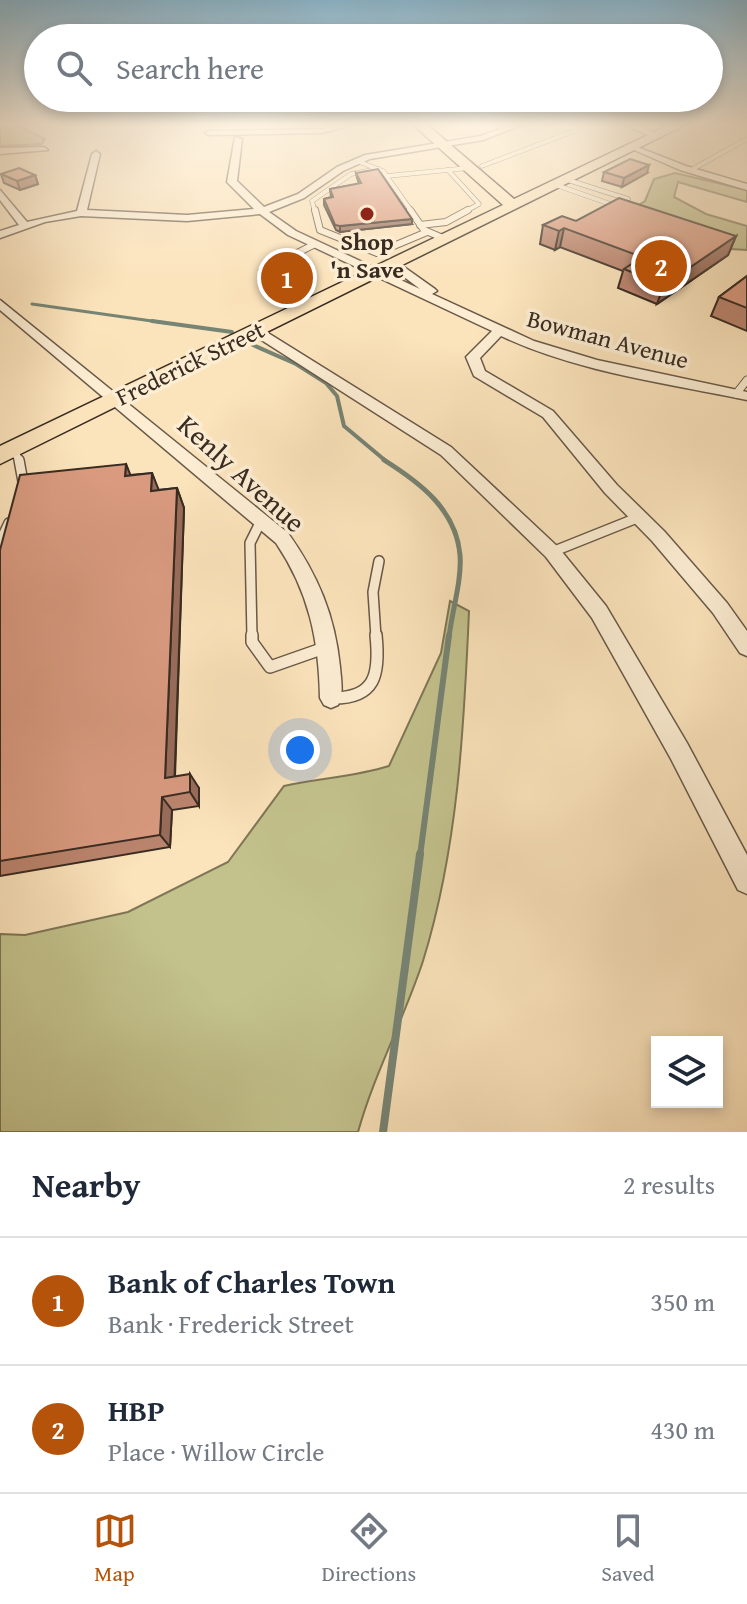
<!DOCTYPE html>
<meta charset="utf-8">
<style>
:root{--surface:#fff;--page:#f2f2f3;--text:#1f2937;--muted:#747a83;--line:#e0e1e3;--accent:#b45309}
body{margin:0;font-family:"Gentium Book Plus",serif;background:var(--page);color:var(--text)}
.controls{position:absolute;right:24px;bottom:24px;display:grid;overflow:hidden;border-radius:0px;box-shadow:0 4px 12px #0003}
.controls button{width:72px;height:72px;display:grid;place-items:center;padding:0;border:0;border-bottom:2px solid var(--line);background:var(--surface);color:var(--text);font:40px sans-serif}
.you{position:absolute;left:300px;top:750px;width:28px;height:28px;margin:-20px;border:6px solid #fff;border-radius:50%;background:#1a73e8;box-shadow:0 0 0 12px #1a73e833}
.badge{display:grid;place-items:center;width:52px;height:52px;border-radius:50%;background:var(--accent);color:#fff;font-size:26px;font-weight:700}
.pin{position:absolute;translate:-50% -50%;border:4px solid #fff;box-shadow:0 2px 8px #0006}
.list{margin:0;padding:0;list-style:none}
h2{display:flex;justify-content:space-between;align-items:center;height:104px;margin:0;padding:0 32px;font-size:34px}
h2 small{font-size:26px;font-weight:400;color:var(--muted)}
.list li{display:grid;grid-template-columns:52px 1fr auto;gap:24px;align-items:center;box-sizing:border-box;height:128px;padding:0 32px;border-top:2px solid var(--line)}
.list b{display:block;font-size:30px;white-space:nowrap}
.list p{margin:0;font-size:26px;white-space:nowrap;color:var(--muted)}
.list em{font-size:26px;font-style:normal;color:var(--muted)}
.icon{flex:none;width:44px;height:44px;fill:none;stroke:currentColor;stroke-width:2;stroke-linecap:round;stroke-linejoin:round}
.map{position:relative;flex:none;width:747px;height:1132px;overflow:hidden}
.search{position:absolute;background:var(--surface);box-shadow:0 4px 12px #0003;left:24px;right:24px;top:24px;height:88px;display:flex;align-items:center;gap:20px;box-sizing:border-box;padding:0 28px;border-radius:44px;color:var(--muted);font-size:30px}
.sheet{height:360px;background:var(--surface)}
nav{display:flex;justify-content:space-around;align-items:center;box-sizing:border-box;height:112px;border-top:2px solid var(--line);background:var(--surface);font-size:22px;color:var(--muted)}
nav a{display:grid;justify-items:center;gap:4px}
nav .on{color:var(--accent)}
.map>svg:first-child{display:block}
</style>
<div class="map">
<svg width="747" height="1132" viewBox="0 0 747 1132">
<rect width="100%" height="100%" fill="#fbe3bb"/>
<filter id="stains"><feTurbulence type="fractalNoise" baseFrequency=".0025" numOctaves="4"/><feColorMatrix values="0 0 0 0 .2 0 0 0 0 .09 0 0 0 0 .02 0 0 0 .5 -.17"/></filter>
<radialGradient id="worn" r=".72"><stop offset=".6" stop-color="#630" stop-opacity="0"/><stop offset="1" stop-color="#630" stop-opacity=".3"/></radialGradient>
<g fill="#c3c28d" stroke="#7e7657" stroke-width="2">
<polygon points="0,123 13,123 45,139 42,144 0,146"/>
<polygon points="675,173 747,190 747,202 678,182 674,197 706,214 747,226 747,250 730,249 626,213 645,201 654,179"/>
<path d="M450 601 469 611C464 728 458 848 423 961 404 1019 374 1074 358 1132H0V934L25 935 128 912 228 862 284 786C319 778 354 777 389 766L441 653Z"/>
</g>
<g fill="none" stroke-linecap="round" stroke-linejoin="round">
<polyline stroke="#768474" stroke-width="3" points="32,304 166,323"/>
<g stroke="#768474" stroke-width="4">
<polyline points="152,321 232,332"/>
<polyline points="253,345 296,364 326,383 337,396 344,426 387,462"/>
</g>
<path stroke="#768474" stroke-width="5" d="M384 460C419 482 456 509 460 555 462 580 452 611 449 637"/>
<polyline stroke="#768474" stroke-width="6" points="420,856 449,635"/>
<polyline stroke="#768474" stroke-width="8" points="383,1132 420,854"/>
<defs>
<g id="service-far4">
<polyline points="357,161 383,171 412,212"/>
<polyline points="482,166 574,131"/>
<polyline points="448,170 479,204 464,212"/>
<polyline points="691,170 747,139"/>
<polyline points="387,176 468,168"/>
<polyline points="556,185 613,205 628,199 568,180"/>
<polyline points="315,212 312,201 351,174 379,169"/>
</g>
<g id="service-far3">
<polyline points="315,210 320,230 377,253 427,232"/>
<polyline points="410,210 424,230 445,239"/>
<polyline points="420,225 446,222 468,210"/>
<polyline points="268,282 262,271 315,244"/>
<polyline points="275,286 292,298 299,310"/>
</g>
<g id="service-far2">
<polyline points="736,394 747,380"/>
<polyline points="13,449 20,462"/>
</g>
<g id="service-far1">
<polyline points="19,460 24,487"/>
<polyline points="0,542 9,523"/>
<polyline points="552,552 637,518"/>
<polyline points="252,637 250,543 262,519"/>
<polyline points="376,637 373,592 379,561"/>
</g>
<g id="service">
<polyline points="252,635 252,642 270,667 327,647"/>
<path d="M331 698C376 699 380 674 376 635"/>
</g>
<g id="minor">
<polygon points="344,123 359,123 322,133 209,135 205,133 209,131 322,129"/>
<path d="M515 123H527L483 140 370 159 343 171 304 198 269 212 296 231 420 289 387 264 397 262 435 289 437 291 432 294 534 341 597 360 747 392V400C666 383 577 372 501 336L480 358 485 371 553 411 617 485 664 531 727 603 747 631V656L740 653 713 613 652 541 605 493 543 417 474 376 466 357 492 331 288 235 260 214 187 221 81 216 45 222 0 238V231L19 225 0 200V190L27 222 77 211 92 154 96 151 100 154 87 210 187 215 254 209 227 182 235 137 242 139 237 181 264 207 298 194 337 167 365 155 481 136Z"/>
<polygon points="621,123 633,123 661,136 654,138"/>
<polygon points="632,145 686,166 747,184 747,190 680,170 632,149"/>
<polygon points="0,148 44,147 48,150 0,154"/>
<path d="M0 300 288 533C318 575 335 616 340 667 341 680 344 694 338 705L331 708 324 705 320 698C319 640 309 592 276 543L0 310Z"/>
<polygon points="252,328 260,328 451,447 558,547 606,606 687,743 747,855 747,894 738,890 671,759 592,618 546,557 441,455 252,334"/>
</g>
<polygon id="primary" points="411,123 425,123 514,199 673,123 689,123 0,464 0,446 503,205"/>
</defs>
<use href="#service-far4" stroke="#695948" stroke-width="5"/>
<use href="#service-far3" stroke="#695948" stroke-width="8"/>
<use href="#service-far2" stroke="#695948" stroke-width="9"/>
<use href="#service-far1" stroke="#695948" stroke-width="12"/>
<use href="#service" stroke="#695948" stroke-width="14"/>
<use href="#minor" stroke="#695948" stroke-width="3"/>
<use href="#primary" stroke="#382b21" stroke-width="3"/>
<use href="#service-far4" stroke="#fcedd3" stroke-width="4"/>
<use href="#service-far3" stroke="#fcedd3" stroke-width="6"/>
<use href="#service-far2" stroke="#fcedd3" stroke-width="7"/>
<use href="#service-far1" stroke="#fcedd3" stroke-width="9"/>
<use href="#service" stroke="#fcedd3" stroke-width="11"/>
<use href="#minor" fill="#fcedd3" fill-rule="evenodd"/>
<use href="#primary" fill="#fbe3bb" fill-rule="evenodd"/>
</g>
<g fill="#bb846e" stroke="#382b21" stroke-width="2">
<polygon points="604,172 647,173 622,187 602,181"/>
<polygon points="356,173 412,224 340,232 336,230 324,205 324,199 331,197 330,189 359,184 357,178"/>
<polygon points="1,174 35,175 38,184 20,190 4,183"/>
<polygon points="576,221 736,236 728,255 657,304 618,288 623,271 560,247 555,250 540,244 543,225"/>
<polygon points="747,276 747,331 711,316 719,297"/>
<polygon points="126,464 130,475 152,473 158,490 177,488 184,508 175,777 199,788 199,806 172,810 170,847 0,876 0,550"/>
</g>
<g fill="#986c5a" stroke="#382b21" stroke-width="2">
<polygon points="649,165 647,173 622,187 624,178"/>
<polygon points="35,175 38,184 20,190 17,181"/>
<polygon points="412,219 412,224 340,232 340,226"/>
<polygon points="564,228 560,247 555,250 559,231"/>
<polygon points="736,236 728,255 657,304 664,285"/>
<polygon points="126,464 134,484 125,476"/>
<polygon points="152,473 160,493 151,491"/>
<polygon points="177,488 184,508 174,792 165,778"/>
<polygon points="190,774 199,788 199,806 190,792"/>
<polygon points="162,797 172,810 170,847 160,835"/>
</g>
<g fill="#d99a80" stroke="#382b21" stroke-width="2">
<polygon points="630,159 649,165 624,178 604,172"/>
<polygon points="19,168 35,175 17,181 1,174"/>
<polygon points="378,169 412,219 340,226 335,225 324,199 333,197 330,189 361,183 356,173"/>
<polygon points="619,198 736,236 664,285 624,269 642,257 564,228 559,231 543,225 562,216 576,221"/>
<polygon points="747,276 747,308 719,297"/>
<polygon points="126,464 125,476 152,473 151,491 177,488 165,778 190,774 190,792 162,797 160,835 0,861 0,550 20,475"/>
</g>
<linearGradient id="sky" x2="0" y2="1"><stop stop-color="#8bb8d0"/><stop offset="0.44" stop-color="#fdf2e0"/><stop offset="1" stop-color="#fdf2e0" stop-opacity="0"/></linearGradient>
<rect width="747" height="282" fill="url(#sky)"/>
<circle fill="#8f2418" stroke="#fcedd3" stroke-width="3" cx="367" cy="214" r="8"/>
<g text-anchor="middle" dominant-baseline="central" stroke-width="7" stroke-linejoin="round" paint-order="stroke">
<g font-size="24" font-weight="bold" fill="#382b21" stroke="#fcedd3">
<text x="367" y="241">Shop<tspan x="367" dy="28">'n Save</tspan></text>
</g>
<g font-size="24" fill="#382b21" stroke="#fcedd3">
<text transform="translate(608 339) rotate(15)">Bowman Avenue</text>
<text transform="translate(190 363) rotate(-26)">Frederick Street</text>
</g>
<g font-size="28" fill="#382b21" stroke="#fcedd3">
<text transform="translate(242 473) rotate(42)">Kenly Avenue</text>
</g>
</g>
<rect width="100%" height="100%" filter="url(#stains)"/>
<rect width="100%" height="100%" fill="url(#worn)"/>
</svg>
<div class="controls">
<button><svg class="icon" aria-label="layers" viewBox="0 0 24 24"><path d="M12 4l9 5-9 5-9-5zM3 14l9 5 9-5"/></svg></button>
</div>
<div class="you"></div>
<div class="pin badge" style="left:287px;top:278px">1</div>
<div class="pin badge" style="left:661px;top:266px">2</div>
<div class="search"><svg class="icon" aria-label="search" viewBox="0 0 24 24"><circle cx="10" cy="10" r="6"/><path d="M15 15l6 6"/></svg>Search here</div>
</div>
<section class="sheet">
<h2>Nearby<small>2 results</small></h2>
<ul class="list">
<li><span class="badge">1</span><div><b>Bank of Charles Town</b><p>Bank · Frederick Street</p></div><em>350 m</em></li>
<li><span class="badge">2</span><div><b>HBP</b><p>Place · Willow Circle</p></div><em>430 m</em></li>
</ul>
</section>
<nav>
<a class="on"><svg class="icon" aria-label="map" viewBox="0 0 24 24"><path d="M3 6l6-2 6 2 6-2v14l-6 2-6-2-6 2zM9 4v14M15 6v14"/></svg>Map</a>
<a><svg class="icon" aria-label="directions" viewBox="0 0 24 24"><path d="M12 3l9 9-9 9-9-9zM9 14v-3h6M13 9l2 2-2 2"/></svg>Directions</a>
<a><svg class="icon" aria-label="saved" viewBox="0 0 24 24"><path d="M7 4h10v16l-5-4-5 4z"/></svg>Saved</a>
</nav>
